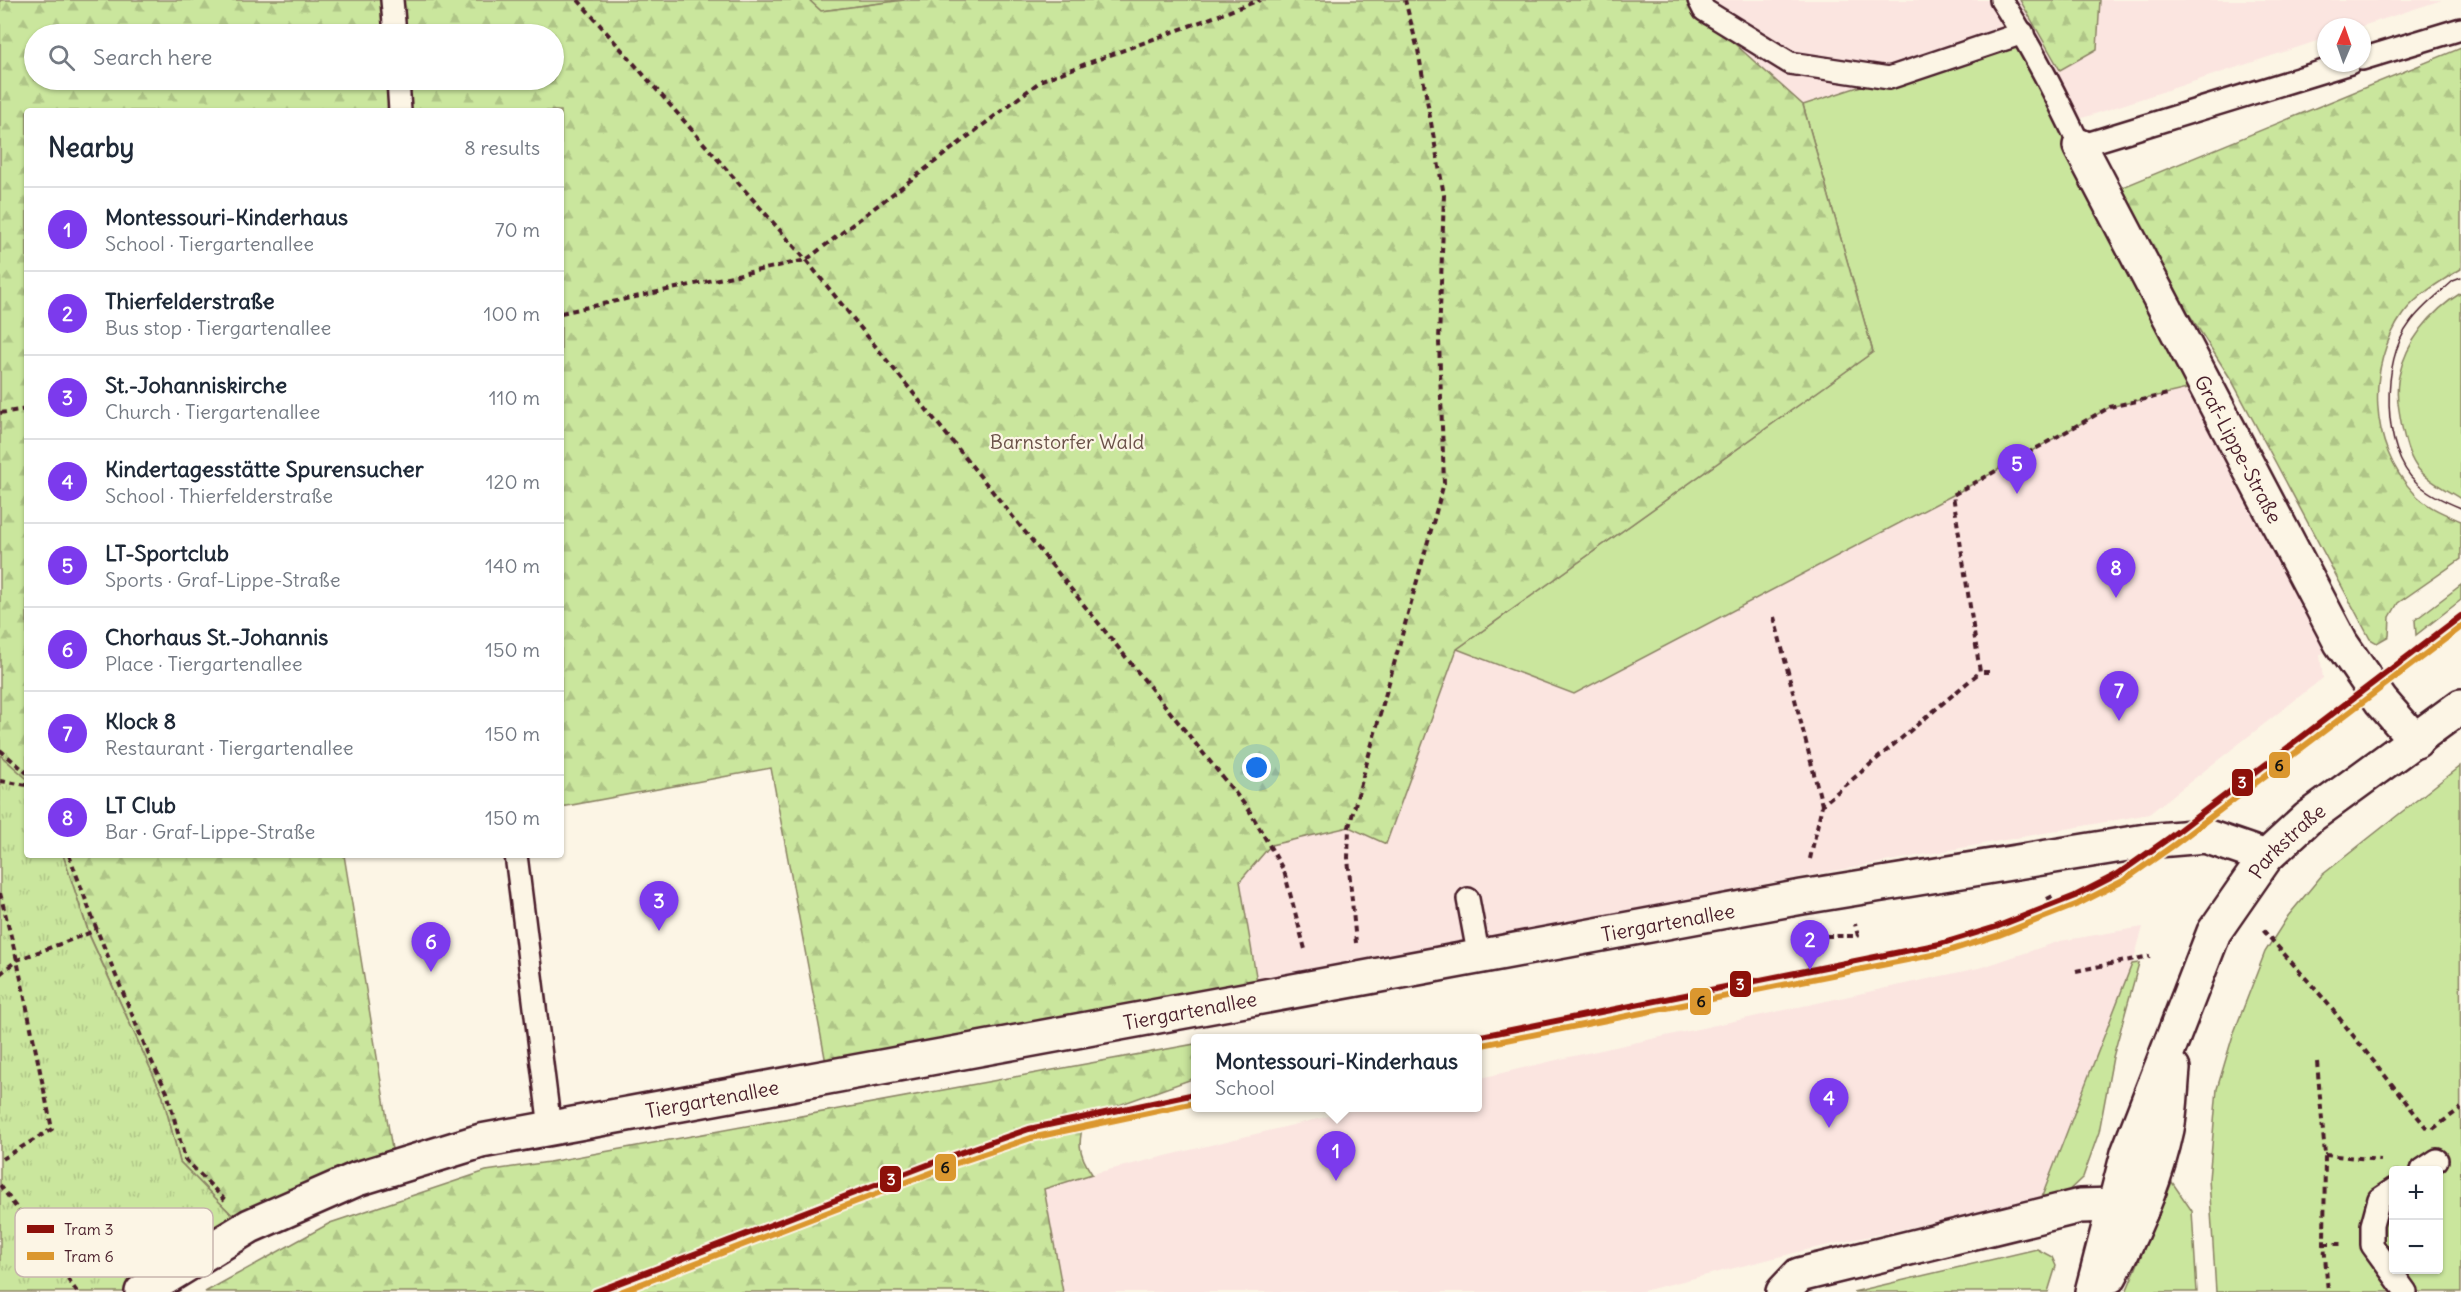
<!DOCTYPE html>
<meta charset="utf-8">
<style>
:root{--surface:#fff;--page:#f2f2f3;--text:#1f2937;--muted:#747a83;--line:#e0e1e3;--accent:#7c3aed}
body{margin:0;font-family:Delius,sans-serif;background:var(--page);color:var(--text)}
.controls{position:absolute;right:18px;bottom:18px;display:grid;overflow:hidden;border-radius:6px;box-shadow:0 2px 4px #0004}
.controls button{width:54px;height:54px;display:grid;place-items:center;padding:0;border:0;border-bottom:2px solid var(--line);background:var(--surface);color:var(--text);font:30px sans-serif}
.compass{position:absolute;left:2317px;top:18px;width:54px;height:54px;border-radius:50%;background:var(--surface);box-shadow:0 2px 4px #0004;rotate:2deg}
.you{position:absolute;left:1257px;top:768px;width:21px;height:21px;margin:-15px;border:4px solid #fff;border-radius:50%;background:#1a73e8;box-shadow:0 0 0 9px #1a73e833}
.badge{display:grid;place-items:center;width:39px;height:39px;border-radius:50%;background:var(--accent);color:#fff;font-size:20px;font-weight:700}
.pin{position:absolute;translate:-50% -50px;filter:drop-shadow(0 2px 3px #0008)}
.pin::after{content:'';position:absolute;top:32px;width:21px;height:18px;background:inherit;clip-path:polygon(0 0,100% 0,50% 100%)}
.popup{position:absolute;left:1191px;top:1034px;width:291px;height:78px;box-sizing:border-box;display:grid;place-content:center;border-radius:6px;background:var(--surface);filter:drop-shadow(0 2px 4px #0005);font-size:20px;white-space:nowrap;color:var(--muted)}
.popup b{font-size:22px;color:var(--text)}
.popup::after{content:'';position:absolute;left:50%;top:100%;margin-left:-12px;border:12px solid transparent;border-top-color:var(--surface)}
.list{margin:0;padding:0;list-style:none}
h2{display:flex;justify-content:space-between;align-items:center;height:78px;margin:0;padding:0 24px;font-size:26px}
h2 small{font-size:20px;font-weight:400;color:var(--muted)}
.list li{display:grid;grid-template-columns:39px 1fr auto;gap:18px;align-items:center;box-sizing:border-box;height:84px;padding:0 24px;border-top:2px solid var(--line)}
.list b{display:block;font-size:22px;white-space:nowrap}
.list p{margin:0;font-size:20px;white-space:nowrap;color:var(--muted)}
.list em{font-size:20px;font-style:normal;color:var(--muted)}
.icon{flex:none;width:33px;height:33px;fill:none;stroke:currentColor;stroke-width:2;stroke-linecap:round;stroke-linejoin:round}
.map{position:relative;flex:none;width:2461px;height:1292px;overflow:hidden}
.search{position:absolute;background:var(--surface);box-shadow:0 2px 4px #0004;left:24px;top:24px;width:540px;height:66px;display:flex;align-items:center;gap:15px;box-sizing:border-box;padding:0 21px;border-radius:33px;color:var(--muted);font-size:22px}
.panel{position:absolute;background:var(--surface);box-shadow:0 2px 4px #0004;left:24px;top:108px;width:540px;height:750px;border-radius:6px}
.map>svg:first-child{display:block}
</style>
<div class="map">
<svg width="2461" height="1292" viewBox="0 0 2461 1292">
<defs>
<pattern id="forest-firs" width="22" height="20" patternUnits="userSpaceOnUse" patternTransform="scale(1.5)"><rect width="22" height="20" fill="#cae69d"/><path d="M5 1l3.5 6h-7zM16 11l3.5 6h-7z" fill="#afc587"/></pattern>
<pattern id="park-tufts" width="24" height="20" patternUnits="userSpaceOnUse" patternTransform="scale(1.5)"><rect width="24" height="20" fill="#cae69d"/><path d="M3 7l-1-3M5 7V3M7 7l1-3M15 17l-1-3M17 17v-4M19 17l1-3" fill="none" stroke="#afc587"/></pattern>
</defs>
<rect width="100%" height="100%" fill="#fcf5e5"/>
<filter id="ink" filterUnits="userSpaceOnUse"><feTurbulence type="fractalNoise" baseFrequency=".0167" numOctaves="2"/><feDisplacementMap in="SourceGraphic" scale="12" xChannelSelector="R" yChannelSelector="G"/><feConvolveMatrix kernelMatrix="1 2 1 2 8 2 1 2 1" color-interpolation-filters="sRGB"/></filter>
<g filter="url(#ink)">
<g fill="#fbe5e0">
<polygon points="1686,0 2442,0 2359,27 2326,27 2326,38 2058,126 2332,647 2320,655 2323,678 2149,814 1796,878 1257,982 1240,882 1271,845 1349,827 1386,843 1457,649 1803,105"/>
<polygon points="2143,927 2134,959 2041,1199 1806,1250 1639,1292 1063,1292 1043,1189 1092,1174 1362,1108 1477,1108 1477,1079 1569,1057 1983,967 2060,941"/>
</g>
<g fill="#cae69d" stroke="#8a8264" stroke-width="1.5" fill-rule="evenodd">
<polygon points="809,0 904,0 821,11"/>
<polygon points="2023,33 2204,385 2110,407 1953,495 1574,694 1457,649 1873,352 1803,105"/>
<path d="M2461 293V499C2447 490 2426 480 2416 466 2408 454 2405 440 2402 427 2399 411 2395 392 2399 376 2406 342 2431 311 2461 293Z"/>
<polygon points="2461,585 2461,600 2416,635 2415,620"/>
<path d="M2460 766 2461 1292H2216L2209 1179 2217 1089 2233 1035 2265 952 2288 916 2322 875ZM2394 1170H2438V1270H2394Z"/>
<polygon points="2139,963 2113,1057 2099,1132 2083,1177 2065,1194 2041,1199 2132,964"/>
<polygon points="2172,1182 2192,1211 2197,1292 2126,1292"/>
<polygon points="2037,1249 2052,1257 2056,1266 2048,1292 1853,1292"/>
</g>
<g fill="url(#forest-firs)" stroke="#8a8264" stroke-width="1.5" fill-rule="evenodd">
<path d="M0 0H809L821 11 904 0H1686L1803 105 1873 352 1457 649 1386 844 1349 827 1271 845 1240 881 1257 982 826 1063 771 768 561 807V111H27V779L0 755ZM34 34H554V80H34Z"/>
<polygon points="2020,0 2100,0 2097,49 2060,70"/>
<path d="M2461 48V269C2441 281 2417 295 2403 314 2366 366 2369 446 2414 493 2426 507 2445 514 2461 521V559L2398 603 2390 617 2389 636 2377 643 2370 639 2232 381 2182 303 2118 189Z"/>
<polygon points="63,855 344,855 392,1149 234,1217 180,1162 162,1094 90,936"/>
<path d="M1195 1044V1078L1085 1117C1078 1142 1077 1152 1092 1174L1044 1189 1063 1292H205L330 1223 486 1171 549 1162Z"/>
</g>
<polygon fill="url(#park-tufts)" stroke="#8a8264" stroke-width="1.5" points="0,755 27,779 27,855 63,855 90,937 162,1094 180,1162 234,1217 125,1292 0,1292"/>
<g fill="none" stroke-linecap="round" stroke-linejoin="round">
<defs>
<g id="service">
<polyline points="392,0 395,34"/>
<polyline points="1699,0 1704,10 1790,63 1889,78 2023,33"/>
<path d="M2001 0C2032 47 2056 95 2080 146L2350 63"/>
<polyline points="2362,59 2461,29"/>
<polyline points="398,80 400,111"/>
<polyline points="516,855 550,1128"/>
<polyline points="1468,899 1479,958"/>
<polyline points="2422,1170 2437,1160"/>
<polyline points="2394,1189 2379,1199 2372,1225 2372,1245 2406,1292"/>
</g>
<g id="minor">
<path id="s1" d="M2080 146 2341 643 2381 701 2416 741"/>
<path id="s2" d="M142 1292 250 1226 357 1179 481 1141 1802 897 2146 841 2205 836 2266 857"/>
<polyline points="1783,1292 1799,1275 2080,1206 2114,1205 2141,1211"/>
</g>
<g id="secondary">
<path d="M2110 1276C2135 1229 2156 1181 2167 1129 2171 1110 2171 1089 2173 1069"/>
<path id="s3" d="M2092 1292 2128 1153 2214 932 2266 857 2308 818 2461 706"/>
</g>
</defs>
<use href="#service" stroke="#4a1f2b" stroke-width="26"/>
<use href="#minor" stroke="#4a1f2b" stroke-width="38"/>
<use href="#secondary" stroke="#4a1f2b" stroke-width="38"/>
<g stroke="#4a1f2b" stroke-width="4" stroke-dasharray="6 4.5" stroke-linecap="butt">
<polyline points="578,0 806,260 1249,810 1284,871 1306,953"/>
<polyline points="561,313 806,260 1042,80 1260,0"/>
<polyline points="0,413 27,409"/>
<polyline points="1774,617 1822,805"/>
<polyline points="1989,672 1980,672 1953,495 2110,407 2168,394"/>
<polyline points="0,750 27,773"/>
<polyline points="0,781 27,785"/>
<polyline points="69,855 97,930 150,1058 167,1092 185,1159 225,1200"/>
<polyline points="1810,859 1822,805 1980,672"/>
<polyline points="0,893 17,960 52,1129 0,1160"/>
<polyline points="2047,899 2055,895"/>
<polyline points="2263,930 2324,999 2429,1131"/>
<polyline points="1805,936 1858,936 1855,924"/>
<polyline points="1356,943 1348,858 1349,827 1444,483 1439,341 1444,195 1418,50 1405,0"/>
<polyline points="2076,971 2150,956"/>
<polyline points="0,974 17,960 97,930"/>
<polyline points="2317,1062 2325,1155 2324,1244 2328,1292"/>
<polyline points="2433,1129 2461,1108"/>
<polyline points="2325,1155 2381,1160"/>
<polyline points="0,1185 77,1292"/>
<polyline points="2324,1244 2341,1244"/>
</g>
<use href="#service" stroke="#fcf5e5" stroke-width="21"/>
<use href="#minor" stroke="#fcf5e5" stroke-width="33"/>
<use href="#secondary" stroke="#fcf5e5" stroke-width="33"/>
<path stroke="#4a1f2b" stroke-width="1.5" d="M2461 278 2453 281C2439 294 2421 307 2410 323 2381 360 2381 451 2417 483 2429 494 2446 502 2461 508"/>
<defs>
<g id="tram-1">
<polyline points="1471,1038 1940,944 1996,927 2075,896 2118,874 2169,838 2461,616"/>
<polyline points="595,1292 951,1156 1029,1129 1195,1094"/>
</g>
<g id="tram-2">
<polyline points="1477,1046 1942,953 1999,935 2078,904 2123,881 2174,845 2461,627"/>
<polyline points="620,1292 954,1164 1031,1138 1195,1103"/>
</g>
</defs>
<use href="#tram-1" stroke="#fcf5e5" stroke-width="10"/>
<use href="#tram-2" stroke="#fcf5e5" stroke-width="10"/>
<use href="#tram-1" stroke="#8d110a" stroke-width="6"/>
<use href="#tram-2" stroke="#db972f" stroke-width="6"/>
</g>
</g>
<g text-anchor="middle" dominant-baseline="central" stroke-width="4.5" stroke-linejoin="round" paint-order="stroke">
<g font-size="20" fill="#6a5148" stroke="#fcf5e5">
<text x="1067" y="441">Barnstorfer Wald</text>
</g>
<g font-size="20" fill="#4a1f2b" stroke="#fcf5e5">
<text stroke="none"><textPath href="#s1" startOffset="342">Graf-Lippe-Straße</textPath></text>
<text stroke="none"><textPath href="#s3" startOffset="498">Parkstraße</textPath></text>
<text stroke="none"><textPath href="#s2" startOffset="1580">Tiergartenallee</textPath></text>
<text stroke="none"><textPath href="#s2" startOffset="1094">Tiergartenallee</textPath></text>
<text stroke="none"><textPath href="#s2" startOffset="608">Tiergartenallee</textPath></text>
</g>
</g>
<rect x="15" y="1208" width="198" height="69" rx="9" fill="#fcf5e5" stroke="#c7b5ad" stroke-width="1.5"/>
<rect x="27" y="1225" width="27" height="8" fill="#8d110a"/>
<rect x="27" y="1252" width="27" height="8" fill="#db972f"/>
<g font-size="16" fill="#4a1f2b">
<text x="64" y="1235">Tram 3</text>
<text x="64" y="1262">Tram 6</text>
</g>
<g stroke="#fcf5e5" stroke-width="2">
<rect x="2268" y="751" width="23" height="28" rx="6" fill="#db972f"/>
<rect x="2231" y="768" width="23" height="29" rx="6" fill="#8d110a"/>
<rect x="1729" y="970" width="23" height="28" rx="6" fill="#8d110a"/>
<rect x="1689" y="987" width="23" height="29" rx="6" fill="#db972f"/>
<rect x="934" y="1153" width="23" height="29" rx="6" fill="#db972f"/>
<rect x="879" y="1165" width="23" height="28" rx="6" fill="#8d110a"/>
</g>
<g font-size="16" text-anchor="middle" font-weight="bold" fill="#fff">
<text x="2242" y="788">3</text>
<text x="1740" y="990">3</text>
<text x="891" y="1185">3</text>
</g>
<g font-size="16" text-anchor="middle" font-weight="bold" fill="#111">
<text x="2279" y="771">6</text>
<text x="1701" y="1007">6</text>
<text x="945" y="1173">6</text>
</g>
</svg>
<div class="controls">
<button>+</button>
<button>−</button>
</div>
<svg class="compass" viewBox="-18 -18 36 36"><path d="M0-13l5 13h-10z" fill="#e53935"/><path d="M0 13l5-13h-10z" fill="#747a83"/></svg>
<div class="you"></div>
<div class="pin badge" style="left:1336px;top:1181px">1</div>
<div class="popup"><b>Montessouri-Kinderhaus</b>School</div>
<div class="pin badge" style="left:1810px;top:970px">2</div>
<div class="pin badge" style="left:659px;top:931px">3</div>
<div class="pin badge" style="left:1829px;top:1128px">4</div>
<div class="pin badge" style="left:2017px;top:494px">5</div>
<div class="pin badge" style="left:431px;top:972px">6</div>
<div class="pin badge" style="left:2119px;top:721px">7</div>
<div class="pin badge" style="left:2116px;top:598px">8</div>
<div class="search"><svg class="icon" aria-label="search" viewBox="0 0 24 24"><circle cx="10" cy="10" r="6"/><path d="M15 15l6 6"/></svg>Search here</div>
<section class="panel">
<h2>Nearby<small>8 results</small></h2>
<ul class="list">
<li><span class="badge">1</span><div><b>Montessouri-Kinderhaus</b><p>School · Tiergartenallee</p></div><em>70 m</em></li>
<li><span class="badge">2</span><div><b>Thierfelderstraße</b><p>Bus stop · Tiergartenallee</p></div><em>100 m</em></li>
<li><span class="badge">3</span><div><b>St.-Johanniskirche</b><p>Church · Tiergartenallee</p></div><em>110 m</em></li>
<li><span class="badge">4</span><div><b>Kindertagesstätte Spurensucher</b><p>School · Thierfelderstraße</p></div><em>120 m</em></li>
<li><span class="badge">5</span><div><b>LT-Sportclub</b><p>Sports · Graf-Lippe-Straße</p></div><em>140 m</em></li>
<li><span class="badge">6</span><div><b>Chorhaus St.-Johannis</b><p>Place · Tiergartenallee</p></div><em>150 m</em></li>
<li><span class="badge">7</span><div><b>Klock 8</b><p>Restaurant · Tiergartenallee</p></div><em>150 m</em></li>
<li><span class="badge">8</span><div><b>LT Club</b><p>Bar · Graf-Lippe-Straße</p></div><em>150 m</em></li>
</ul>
</section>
</div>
